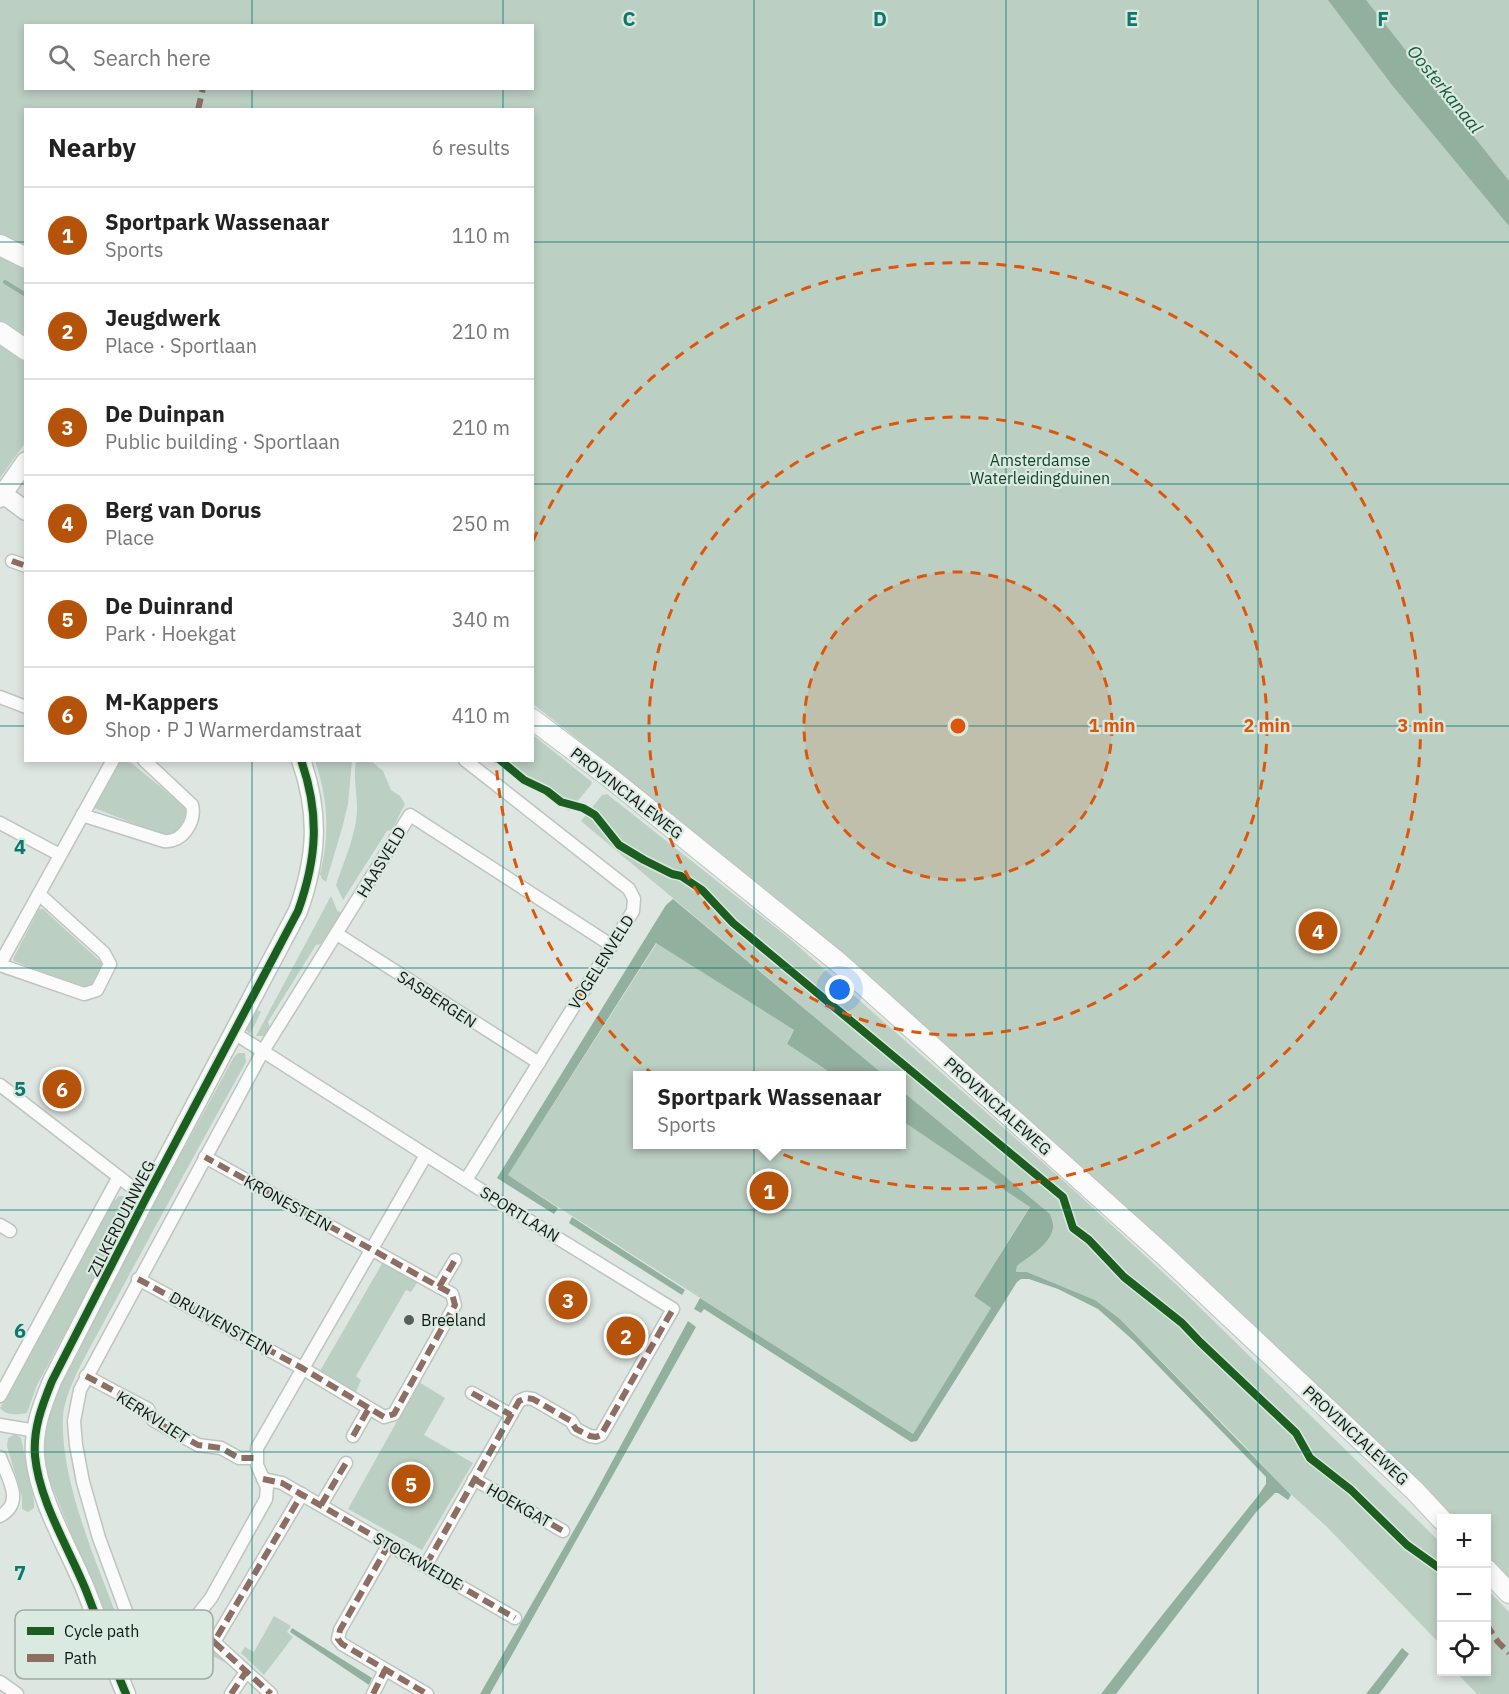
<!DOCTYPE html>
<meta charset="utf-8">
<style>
:root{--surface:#fff;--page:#f6f6f6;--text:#222;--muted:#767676;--line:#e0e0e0;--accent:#b45309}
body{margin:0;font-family:"IBM Plex Sans",sans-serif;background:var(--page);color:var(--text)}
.controls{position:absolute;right:18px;bottom:18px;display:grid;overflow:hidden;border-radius:0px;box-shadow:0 3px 9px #0003}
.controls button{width:54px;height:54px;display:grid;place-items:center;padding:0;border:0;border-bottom:2px solid var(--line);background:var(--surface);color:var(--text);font:30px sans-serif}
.you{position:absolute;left:840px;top:990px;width:21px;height:21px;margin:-15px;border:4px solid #fff;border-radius:50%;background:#1a73e8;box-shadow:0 0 0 9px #1a73e833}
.badge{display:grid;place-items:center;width:39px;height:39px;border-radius:50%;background:var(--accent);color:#fff;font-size:20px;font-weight:700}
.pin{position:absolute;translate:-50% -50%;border:3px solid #fff;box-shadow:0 2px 6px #0006}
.popup{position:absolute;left:633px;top:1071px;width:273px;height:78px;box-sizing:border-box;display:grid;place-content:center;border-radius:0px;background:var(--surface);filter:drop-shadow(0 2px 4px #0005);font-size:20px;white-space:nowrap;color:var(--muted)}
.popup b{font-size:22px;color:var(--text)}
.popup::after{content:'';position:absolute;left:50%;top:100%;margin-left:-12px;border:12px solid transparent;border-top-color:var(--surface)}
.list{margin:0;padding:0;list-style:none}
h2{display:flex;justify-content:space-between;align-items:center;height:78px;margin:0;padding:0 24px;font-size:26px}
h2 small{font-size:20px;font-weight:400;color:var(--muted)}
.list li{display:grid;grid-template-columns:39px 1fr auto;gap:18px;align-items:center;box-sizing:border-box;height:96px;padding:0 24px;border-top:2px solid var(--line)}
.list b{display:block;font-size:22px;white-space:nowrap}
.list p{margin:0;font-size:20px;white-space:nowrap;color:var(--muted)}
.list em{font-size:20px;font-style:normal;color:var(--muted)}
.icon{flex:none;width:33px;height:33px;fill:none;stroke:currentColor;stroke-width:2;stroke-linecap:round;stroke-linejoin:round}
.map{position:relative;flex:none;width:1509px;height:1694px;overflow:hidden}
.search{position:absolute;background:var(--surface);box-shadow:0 3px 9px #0003;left:24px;top:24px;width:510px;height:66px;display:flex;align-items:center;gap:15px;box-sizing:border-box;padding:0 21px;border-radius:0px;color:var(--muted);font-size:22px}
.panel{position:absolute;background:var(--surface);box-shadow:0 3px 9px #0003;left:24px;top:108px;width:510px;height:654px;border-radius:0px}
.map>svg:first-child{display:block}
</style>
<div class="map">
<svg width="1509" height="1694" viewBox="0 0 1509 1694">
<rect width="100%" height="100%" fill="#dee6e1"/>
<g fill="#bccfc3" fill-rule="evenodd">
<path d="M0 0H1509V1582L1487 1558 1486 1518H1448C1302 1379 1159 1238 1010 1103 856 963 696 832 533 704L532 110H26L25 252 0 239ZM26 26H532V88H26Z"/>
<polygon points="0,250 25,263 25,341 0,324"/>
<polygon points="0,343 26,361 25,443 0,478"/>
<polygon points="533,735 592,782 591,785 569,811 498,761 532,760"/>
<polygon points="120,761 129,761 185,807 187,813 177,833 163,835 94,808"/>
<path d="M315 761H352L348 804 343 825 326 882 322 879 320 874C330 836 328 798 315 761Z"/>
<path d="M356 761H371L383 771 391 790 400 796 405 804 392 830 387 831 343 900 336 885C344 861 357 833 357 808 357 790 353 779 356 761Z"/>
<polygon points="607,794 789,938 1066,1183 1181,1289 1441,1543 1441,1645 1326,1526 1283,1487 1241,1442 1120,1319 1095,1300 1027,1272 1016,1272 1017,1266 1039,1248 1050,1214 901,1090 901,1076 884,1075 581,821 602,795"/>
<polygon points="331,896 337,910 341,913 321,944 316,945 268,1022 270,1028 264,1036 256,1036"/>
<path d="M39 909H43L102 963 103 968C100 975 98 983 90 986 79 990 28 966 14 961L13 959Z"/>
<polygon points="657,943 794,1030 787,1044 834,1075 637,1076 637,1144 901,1144 901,1120 1030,1206 974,1296 992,1308 913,1434 508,1175"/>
<polygon points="258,1010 261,1012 250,1034 247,1031 247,1023 252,1013"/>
<path d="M238 1053H245L246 1062C199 1147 152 1232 106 1318 93 1343 64 1390 63 1417 60 1485 101 1572 124 1635L123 1643H115L50 1481C46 1466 42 1451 45 1436 52 1390 79 1347 100 1306 143 1222 189 1140 234 1057Z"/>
<path d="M119 1196C127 1196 132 1197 133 1206L37 1385 27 1413C17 1415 7 1416 0 1408L5 1399 113 1202Z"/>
<polygon points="383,1262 417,1283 411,1292 406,1290 356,1376 361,1380 356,1392 320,1371"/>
<polygon points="419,1382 445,1398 424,1435 473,1463 422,1550 348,1509"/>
<polygon points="15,1434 21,1438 34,1501 34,1508 28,1512 22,1509 22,1497 7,1446 8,1438"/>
<polygon points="1487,1589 1509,1612 1509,1694 1477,1694 1456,1672 1486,1672"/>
<polygon points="274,1616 291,1626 287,1632 293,1637 264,1675 241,1653 245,1647 254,1652"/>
<polygon points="193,1632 230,1665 180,1639"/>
</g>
<g fill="#92b09e">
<polygon points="1328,0 1366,0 1509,181 1509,226 1392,85"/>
<polygon points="673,899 884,1075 834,1075 787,1044 794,1030 656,943 508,1175 558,1208 554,1214 497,1178 666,905"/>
<path d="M901 1090 1050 1214C1051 1218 1054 1224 1053 1228 1050 1245 1029 1256 1017 1266L1016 1272H1027L1095 1300 1120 1319 1291 1495 1288 1500 1278 1493H1275L1257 1511 1116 1694H1101L1156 1623 1257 1497 1266 1484V1477L1134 1341 1098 1309 1058 1289 1029 1279H1021L1017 1282 917 1441 911 1442 704 1309 701 1313 694 1309 700 1298 913 1434 991 1308 974 1296 1030 1207 901 1120Z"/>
<polygon points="572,1217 685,1290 682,1295 569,1223"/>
<polygon points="688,1321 696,1327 490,1694 480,1694 593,1497"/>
<polygon points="292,1628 372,1678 369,1685 290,1632"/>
<polygon points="1402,1648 1409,1654 1379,1694 1366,1694"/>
</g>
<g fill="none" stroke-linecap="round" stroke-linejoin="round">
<polyline stroke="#92b09e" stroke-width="4" points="5,282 26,295"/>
<defs>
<g id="street">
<polyline points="12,561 26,566"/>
<polyline points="0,697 26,707"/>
<polyline points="465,760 629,889 634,899 633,911 466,1180"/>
<path d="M82 815 164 841C182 843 196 822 192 805L144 760"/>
<polyline points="0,823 60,855"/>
<polyline points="337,934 539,1063"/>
<polyline points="0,964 113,760"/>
<polyline points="0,965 84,994 97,990 110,964 104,953 39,894"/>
<polyline points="234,1033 525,1218 673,1309 601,1435 596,1437 590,1436 576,1429 571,1421 533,1399 526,1398 519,1401 426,1565"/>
<polyline points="0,1085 146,1198"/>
<polyline points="0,1225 10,1231"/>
<polyline points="138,1279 302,1368 384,1417 394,1414 455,1305 452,1294 205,1157"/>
<polyline points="439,1287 455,1260"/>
<polyline points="86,1376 148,1409 153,1420 198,1445 221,1448 239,1458 256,1458"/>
<polyline points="472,1393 511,1415"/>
<polyline points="0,1396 118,1178"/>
<polyline points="0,1425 36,1431"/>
<polyline points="353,1436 369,1408"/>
<path d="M0 1457C8 1479 25 1502 0 1516"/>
<polyline points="263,1479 282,1483 515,1618"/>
<polyline points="474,1479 563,1531"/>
<polyline points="321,1505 346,1463"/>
<polyline points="389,1544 340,1630 338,1639 342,1644 427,1694"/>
<polyline points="193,1621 214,1642 302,1494"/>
<polyline points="214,1642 271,1694"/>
<polyline points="140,1649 99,1538 83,1482 76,1445 74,1421 80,1390 263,1051 410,815 611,945"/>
<polyline points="112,1661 193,1621 211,1598 266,1499 267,1487 257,1465 257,1448 426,1155"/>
<polyline points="0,1682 17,1694"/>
<polyline points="231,1694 246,1672"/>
<polyline points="373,1694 385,1670"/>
</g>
<g id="secondary">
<polyline points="3,494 26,511"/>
<polyline points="0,498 26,461"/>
<path d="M126 1694C111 1659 99 1623 85 1588 68 1547 39 1500 35 1456 33 1428 42 1406 52 1381L146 1198 298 911C317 858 320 814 301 760"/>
</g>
<g id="primary">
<polyline points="0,245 26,258"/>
<polyline points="0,332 26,350"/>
<polyline points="532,719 609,777 838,962 1165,1256 1415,1491 1442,1520"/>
<polyline points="1486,1569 1509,1593"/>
</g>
</defs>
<use href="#street" stroke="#bec4c0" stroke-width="15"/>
<use href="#secondary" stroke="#bec4c0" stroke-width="21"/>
<use href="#primary" stroke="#bec4c0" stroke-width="22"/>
<use href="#street" stroke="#fafbfa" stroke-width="12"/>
<use href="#secondary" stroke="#fafbfa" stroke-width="18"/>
<use href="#primary" stroke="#fafbfa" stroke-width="20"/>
<g stroke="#8d6e63" stroke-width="6" stroke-dasharray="12 6" stroke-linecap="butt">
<polyline points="198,110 203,88"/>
<polyline points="12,561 26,566"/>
<polyline points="138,1279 302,1368 384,1417 394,1414 455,1305 452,1294 205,1157"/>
<polyline points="439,1287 455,1260"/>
<polyline points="86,1376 148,1409 153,1420 198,1445 221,1448 239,1458 256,1458"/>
<polyline points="472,1393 511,1415"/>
<polyline points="353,1436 369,1408"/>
<polyline points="263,1479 282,1483 515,1618"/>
<polyline points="474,1479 563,1531"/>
<polyline points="321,1505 346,1463"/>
<polyline points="389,1544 340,1630 338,1639 342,1644 427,1694"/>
<polyline points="426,1565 519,1401 526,1398 533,1399 571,1421 576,1429 590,1436 596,1437 601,1435 673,1309"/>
<polyline points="193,1621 214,1642 302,1494"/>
<polyline points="1486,1624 1498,1642 1509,1653"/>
<polyline points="214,1642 271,1694"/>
<polyline points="231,1694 246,1672"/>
<polyline points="373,1694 385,1670"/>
</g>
<defs>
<g id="cycleway">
<polyline points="500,760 524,780 547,791 561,802 583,808 595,815 619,845 644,860 672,874 681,876 702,890 733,923 1063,1197 1073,1228 1089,1240 1124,1277 1182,1323 1200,1342 1296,1433 1310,1458 1351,1490 1407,1545 1442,1570"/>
<path d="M126 1694C111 1659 99 1623 85 1588 68 1547 39 1500 35 1456 33 1428 42 1406 52 1381L146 1198 298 911C317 858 320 814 301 760"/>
</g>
</defs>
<use href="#cycleway" stroke="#daeae0" stroke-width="11"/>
<use href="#cycleway" stroke="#1b5e20" stroke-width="8"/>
</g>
<path fill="none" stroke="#0f766e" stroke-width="1.5" stroke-opacity="0.55" d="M252 0V26M503 0V26M754 0V1694M1006 0V1694M1258 0V1694M252 88V110M503 88V110M0 242H26M532 242H1509M0 484H26M532 484H1509M0 726H26M532 726H1509M252 760V1694M503 760V1694M0 968H1509M0 1210H1509M0 1452H1509"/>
<circle cx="958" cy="726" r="154" fill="#dd560c" fill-opacity=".12"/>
<g fill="none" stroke="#dd560c" stroke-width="3" stroke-dasharray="10 8">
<circle cx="958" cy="726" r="154"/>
<circle cx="958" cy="726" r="309"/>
<path d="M533 541A463 463 0 1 1 496 762"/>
</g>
<circle fill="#595f5c" stroke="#daeae0" stroke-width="2" cx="409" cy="1320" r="6"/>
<g text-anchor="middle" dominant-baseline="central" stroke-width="4.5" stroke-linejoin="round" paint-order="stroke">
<g font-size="16" fill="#0f432b" stroke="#daeae0">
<text x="1040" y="460">Amsterdamse<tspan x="1040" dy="18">Waterleidingduinen</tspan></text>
</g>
<g font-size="16" fill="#121714" stroke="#daeae0">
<text transform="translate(627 793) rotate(38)">PROVINCIALEWEG</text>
<text transform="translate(381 862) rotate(-59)">HAASVELD</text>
<text transform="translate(601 962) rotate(-58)">VOGELENVELD</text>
<text transform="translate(437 999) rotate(33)">SASBERGEN</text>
<text transform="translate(998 1106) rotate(42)">PROVINCIALEWEG</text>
<text transform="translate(288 1203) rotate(29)">KRONESTEIN</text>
<text transform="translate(520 1214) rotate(32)">SPORTLAAN</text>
<text transform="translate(121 1218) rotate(-63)">ZILKERDUINWEG</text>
<text transform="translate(221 1323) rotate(29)">DRUIVENSTEIN</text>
<text transform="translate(153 1417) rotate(33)">KERKVLIET</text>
<text transform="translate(1356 1435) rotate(43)">PROVINCIALEWEG</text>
<text transform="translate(519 1505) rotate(30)">HOEKGAT</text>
<text transform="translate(418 1561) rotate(30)">STOCKWEIDE</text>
</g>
<g font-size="16" fill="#121714" stroke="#daeae0" text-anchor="start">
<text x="421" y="1320">Breeland</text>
</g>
<g font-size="18" font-style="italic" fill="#155b3b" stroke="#daeae0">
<text transform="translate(1445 89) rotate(51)">Oosterkanaal</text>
</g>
</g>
<rect x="15" y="1610" width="198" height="69" rx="9" fill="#daeae0" stroke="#9eaba3" stroke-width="1.5"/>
<rect x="27" y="1627" width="27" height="8" fill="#1b5e20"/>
<rect x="27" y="1654" width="27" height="8" fill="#8d6e63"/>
<g font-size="16" fill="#121714">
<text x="64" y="1637">Cycle path</text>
<text x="64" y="1664">Path</text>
</g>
<g font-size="20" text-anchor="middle" font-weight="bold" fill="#0f766e" stroke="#daeae0" stroke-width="4.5" stroke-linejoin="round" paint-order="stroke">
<text x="629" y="26">C</text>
<text x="880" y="26">D</text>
<text x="1132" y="26">E</text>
<text x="1383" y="26">F</text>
<text x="20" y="854">4</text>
<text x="20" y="1096">5</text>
<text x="20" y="1338">6</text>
<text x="20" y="1580">7</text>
</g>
<circle cx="958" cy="726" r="9" fill="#dd560c" stroke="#daeae0" stroke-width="3"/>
<g font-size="18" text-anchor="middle" font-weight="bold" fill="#dd560c" stroke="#daeae0" stroke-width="4.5" stroke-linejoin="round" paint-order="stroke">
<text x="1112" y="732">1 min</text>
<text x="1267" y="732">2 min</text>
<text x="1421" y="732">3 min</text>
</g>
</svg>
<div class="controls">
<button>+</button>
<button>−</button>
<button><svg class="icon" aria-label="locate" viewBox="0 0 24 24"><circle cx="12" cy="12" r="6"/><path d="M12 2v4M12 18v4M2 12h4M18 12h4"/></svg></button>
</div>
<div class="you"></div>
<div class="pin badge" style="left:769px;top:1191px">1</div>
<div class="popup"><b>Sportpark Wassenaar</b>Sports</div>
<div class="pin badge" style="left:626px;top:1336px">2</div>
<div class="pin badge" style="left:568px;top:1300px">3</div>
<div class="pin badge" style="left:1318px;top:931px">4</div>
<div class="pin badge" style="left:411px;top:1484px">5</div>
<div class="pin badge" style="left:62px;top:1089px">6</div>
<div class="search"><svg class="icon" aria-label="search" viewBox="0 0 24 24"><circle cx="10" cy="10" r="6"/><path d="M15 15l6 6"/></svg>Search here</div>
<section class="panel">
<h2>Nearby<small>6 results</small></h2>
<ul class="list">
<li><span class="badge">1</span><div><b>Sportpark Wassenaar</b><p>Sports</p></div><em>110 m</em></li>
<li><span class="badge">2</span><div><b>Jeugdwerk</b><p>Place · Sportlaan</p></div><em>210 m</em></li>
<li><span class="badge">3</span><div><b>De Duinpan</b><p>Public building · Sportlaan</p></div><em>210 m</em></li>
<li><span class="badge">4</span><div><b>Berg van Dorus</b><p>Place</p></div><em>250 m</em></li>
<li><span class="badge">5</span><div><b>De Duinrand</b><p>Park · Hoekgat</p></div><em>340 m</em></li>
<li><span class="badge">6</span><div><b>M-Kappers</b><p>Shop · P J Warmerdamstraat</p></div><em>410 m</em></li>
</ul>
</section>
</div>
